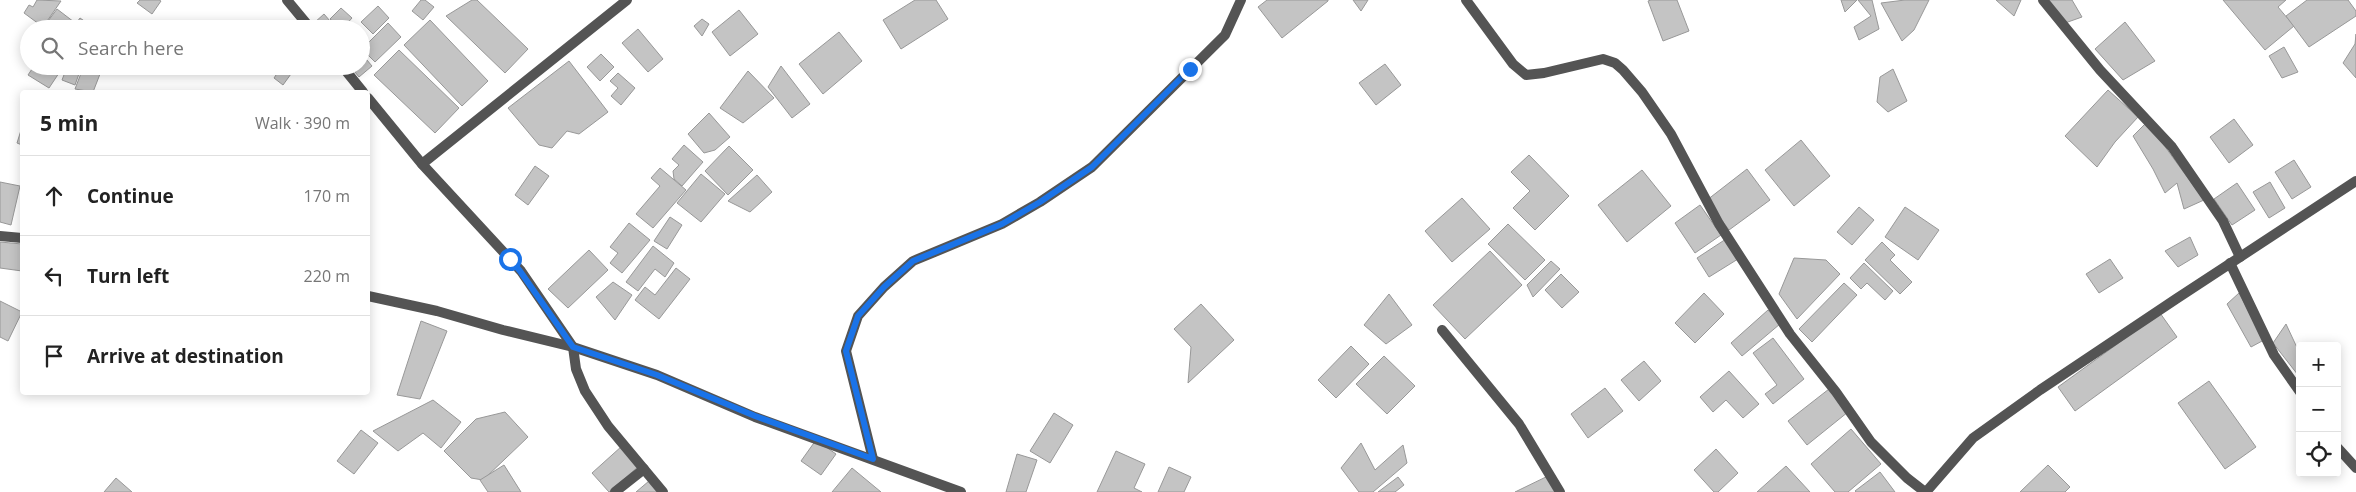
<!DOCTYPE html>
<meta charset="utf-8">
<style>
:root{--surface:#fff;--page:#f6f6f6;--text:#222;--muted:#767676;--line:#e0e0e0}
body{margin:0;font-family:"Open Sans",sans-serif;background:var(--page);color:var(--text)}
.controls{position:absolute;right:15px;bottom:15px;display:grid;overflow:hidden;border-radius:5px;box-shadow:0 2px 12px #0003}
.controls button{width:45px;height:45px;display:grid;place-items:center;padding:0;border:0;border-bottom:1px solid var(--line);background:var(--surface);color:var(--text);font:25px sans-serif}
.stop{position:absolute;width:15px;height:15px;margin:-11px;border:4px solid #1a73e8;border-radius:50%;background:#fff}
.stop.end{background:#1a73e8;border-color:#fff;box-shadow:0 1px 5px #0008}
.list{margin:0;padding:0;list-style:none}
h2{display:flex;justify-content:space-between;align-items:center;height:65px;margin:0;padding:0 20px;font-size:21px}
h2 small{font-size:16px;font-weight:400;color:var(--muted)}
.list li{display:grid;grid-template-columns:32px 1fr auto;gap:15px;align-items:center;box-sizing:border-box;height:80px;padding:0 20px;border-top:1px solid var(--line)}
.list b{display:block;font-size:19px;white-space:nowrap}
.list em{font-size:16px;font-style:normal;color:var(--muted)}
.icon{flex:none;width:28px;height:28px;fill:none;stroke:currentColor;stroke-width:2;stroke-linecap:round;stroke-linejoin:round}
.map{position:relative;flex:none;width:2356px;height:492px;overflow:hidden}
.search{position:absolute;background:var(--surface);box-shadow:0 2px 12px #0003;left:20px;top:20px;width:350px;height:55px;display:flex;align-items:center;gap:12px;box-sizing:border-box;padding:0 18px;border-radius:28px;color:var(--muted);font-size:19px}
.panel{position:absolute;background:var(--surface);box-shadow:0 2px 12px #0003;left:20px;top:90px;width:350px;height:305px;border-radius:5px}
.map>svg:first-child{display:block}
</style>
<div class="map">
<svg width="2356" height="492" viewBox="0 0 2356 492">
<rect width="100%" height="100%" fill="#fff"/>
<g fill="#c4c4c4" stroke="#989898">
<polygon points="37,0 61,1 43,27 24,13 29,5 33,7"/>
<polygon points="140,0 159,0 161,1 152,14 137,3"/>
<polygon points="421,0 425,0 434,7 423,20 412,11"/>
<polygon points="472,0 477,0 528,49 505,73 446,16"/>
<polygon points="915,0 936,0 948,19 901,49 883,20"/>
<polygon points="1267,0 1328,0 1328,1 1282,38 1258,7"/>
<polygon points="1353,0 1368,0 1361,11"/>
<polygon points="1651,0 1677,0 1689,31 1663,41 1648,1"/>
<polygon points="1841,0 1857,0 1845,12"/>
<polygon points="1858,0 1872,0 1879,29 1859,40 1854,27 1871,16"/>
<polygon points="1905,0 1929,0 1914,30 1902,41 1881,3"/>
<polygon points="1996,0 2021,0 2014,16"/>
<polygon points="2045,0 2072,0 2082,17 2065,23"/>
<polygon points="2223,0 2286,0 2278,7 2294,26 2265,50"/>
<polygon points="2307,0 2348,0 2356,11 2356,16 2309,47 2286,16"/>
<polygon points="378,6 389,18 373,34 361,22"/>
<polygon points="341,8 352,18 342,29 330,19"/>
<polygon points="57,9 74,22 68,29 42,29"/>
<polygon points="739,10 758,34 730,56 712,32"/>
<polygon points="324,14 336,28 335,29 319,29 314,23"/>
<polygon points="80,18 90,25 87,29 72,29"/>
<polygon points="702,19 709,24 702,36 694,26"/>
<polygon points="430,20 488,81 462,106 404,45"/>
<polygon points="2125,22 2155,61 2123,80 2095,49"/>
<polygon points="388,23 401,37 375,62 362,49"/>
<polygon points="638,29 663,59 648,72 622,43"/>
<polygon points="839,32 862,61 823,94 799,64"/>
<polygon points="2356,34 2356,78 2343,63 2355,44"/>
<polygon points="2284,47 2298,72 2282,78 2269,56"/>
<polygon points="399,50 459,108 435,133 374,75"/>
<polygon points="361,53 372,66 359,77 350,66 361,66"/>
<polygon points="601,54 614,67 600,81 587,67"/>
<polygon points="569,61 608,112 579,134 567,131 552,148 539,145 508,108"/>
<polygon points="1385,64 1401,85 1376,105 1359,83"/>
<polygon points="34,66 61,66 63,67 49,88 28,75"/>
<polygon points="261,66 277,66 270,74"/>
<polygon points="282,66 296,67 283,85 274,78"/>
<polygon points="781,66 810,104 792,118 768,87"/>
<polygon points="67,67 80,71 75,85 62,80"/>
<polygon points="83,68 100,74 93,92 75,89"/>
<polygon points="1893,69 1907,101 1888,112 1877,102 1880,77"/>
<polygon points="748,71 774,98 743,123 720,108"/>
<polygon points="618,73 635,88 621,105 611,96 618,88 610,81"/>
<polygon points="2108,90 2138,117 2115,142 2097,167 2065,136"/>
<polygon points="709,113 730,137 715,150 704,153 688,134"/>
<polygon points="2234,119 2253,145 2229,163 2210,137"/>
<polygon points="2147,122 2204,200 2184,209 2177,183 2165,193 2153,169 2133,136"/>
<polygon points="22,127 22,145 17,143"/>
<polygon points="1801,140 1830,176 1794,206 1765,170"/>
<polygon points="684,145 703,162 682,186 674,179 673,171 679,165 672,159"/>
<polygon points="729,146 753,170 728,195 705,171"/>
<polygon points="1529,155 1569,196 1535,230 1513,208 1530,191 1511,172"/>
<polygon points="2294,160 2311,187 2292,199 2275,172"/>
<polygon points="535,166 549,176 528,205 515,195"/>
<polygon points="660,168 686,190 653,228 636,214 660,186 651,178"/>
<polygon points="1747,169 1770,200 1729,230 1707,200"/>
<polygon points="1642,170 1671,206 1627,242 1598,205"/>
<polygon points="701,174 725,194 701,222 677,203"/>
<polygon points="757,175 772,192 750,212 728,201"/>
<polygon points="0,182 20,186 11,225 0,222"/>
<polygon points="2270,182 2285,208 2269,218 2253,192"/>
<polygon points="2237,183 2255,210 2232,225 2214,199"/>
<polygon points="1462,198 1490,229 1452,262 1425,231"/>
<polygon points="1700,205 1721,235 1695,253 1675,223"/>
<polygon points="1859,207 1874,220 1852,245 1837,232"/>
<polygon points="1905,207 1939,230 1918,260 1885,237"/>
<polygon points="670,217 682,225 667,249 654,241"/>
<polygon points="629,223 650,240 622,273 610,263 618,253 610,247"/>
<polygon points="1508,224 1545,260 1525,280 1488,244"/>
<polygon points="2190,237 2198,255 2178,267 2165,251"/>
<polygon points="1726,239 1738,259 1709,277 1697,258"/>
<polygon points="0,242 22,244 22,271 0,268"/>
<polygon points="1882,242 1895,255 1890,260 1912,282 1900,294 1865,260"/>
<polygon points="653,246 674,263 665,277 655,269 638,291 626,282"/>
<polygon points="589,250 608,270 568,308 548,289"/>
<polygon points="1490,251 1522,285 1465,339 1433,305"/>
<polygon points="1794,258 1826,260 1840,274 1797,319 1779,294"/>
<polygon points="2110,259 2123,278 2099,293 2086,274"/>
<polygon points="1551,261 1560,269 1533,297 1527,285"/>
<polygon points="1864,263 1893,291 1885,300 1867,283 1861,289 1850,278"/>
<polygon points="676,268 690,279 659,319 635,300 645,287 655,295"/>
<polygon points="1561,274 1579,292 1562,308 1545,290"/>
<polygon points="613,282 632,295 615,320 596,297"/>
<polygon points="1844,283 1857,295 1812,342 1799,329"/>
<polygon points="1704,293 1724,314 1695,343 1675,323"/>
<polygon points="2239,293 2264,340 2251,347 2227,304"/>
<polygon points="1389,294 1412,325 1386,344 1364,325"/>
<polygon points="0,301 22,312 8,341 0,337"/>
<polygon points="1201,304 1234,340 1188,383 1191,347 1174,329"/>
<polygon points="1768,310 1780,324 1742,356 1731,343"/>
<polygon points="2160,313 2177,337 2075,411 2058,387"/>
<polygon points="421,321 447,331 420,399 397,395"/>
<polygon points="2286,324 2300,354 2300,374 2298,375 2273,343"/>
<polygon points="1773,338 1804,379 1773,404 1765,394 1777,385 1753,353"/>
<polygon points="1351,346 1369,364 1336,398 1318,380"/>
<polygon points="1384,356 1415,386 1387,414 1356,384"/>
<polygon points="1644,361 1661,381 1639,401 1621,380"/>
<polygon points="1729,371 1759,404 1743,418 1726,400 1713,412 1700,397"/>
<polygon points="2209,381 2256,447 2225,469 2178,403"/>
<polygon points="1605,388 1623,411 1588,438 1571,414"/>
<polygon points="1829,389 1848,412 1807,445 1788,421"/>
<polygon points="433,400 461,422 441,448 423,433 398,451 373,431"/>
<polygon points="505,412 528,437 483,480 471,478 444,451 476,419"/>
<polygon points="1054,413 1073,425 1050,463 1030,451"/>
<polygon points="1851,429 1881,464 1848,492 1835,492 1811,464"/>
<polygon points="361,430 378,443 354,474 337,461"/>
<polygon points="816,440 836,454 821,475 801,461"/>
<polygon points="1361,443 1375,470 1403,445 1407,463 1373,492 1359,492 1341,468"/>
<polygon points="622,446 639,466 609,492 592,473"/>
<polygon points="1716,449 1738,473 1718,492 1714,492 1694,470"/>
<polygon points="1116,451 1145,464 1134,488 1142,492 1097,492"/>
<polygon points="1017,454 1037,460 1026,492 1006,492"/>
<polygon points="504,465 521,492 488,492 480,480"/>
<polygon points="2048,465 2070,487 2065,492 2020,492"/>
<polygon points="1786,466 1810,492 1757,492"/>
<polygon points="1169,467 1191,477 1184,492 1158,492"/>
<polygon points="852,468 881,492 832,492"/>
<polygon points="1880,472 1895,492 1856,492 1855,491"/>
<polygon points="1550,475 1558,492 1515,492"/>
<polygon points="1398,477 1404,485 1395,492 1378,492"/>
<polygon points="116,478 132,492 104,492"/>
<polygon points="649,481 659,492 636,492"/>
</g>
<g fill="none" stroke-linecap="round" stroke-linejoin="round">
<g stroke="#545454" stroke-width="10">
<polyline points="287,0 311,29"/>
<polyline points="1466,0 1513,64 1526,75 1544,73 1603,59 1615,63 1623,70 1642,92 1671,134 1719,224 1790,334 1836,392 1871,442 1907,478 1925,492"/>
<polyline points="2043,0 2100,70 2172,147 2223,221 2240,257"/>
<polyline points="342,66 363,92"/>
<polyline points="368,98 422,164 521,271 573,347 576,369 585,391 608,426 663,492"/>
<polyline points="422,164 627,0"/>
<polyline points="0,236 22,238"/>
<polyline points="2230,263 2274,355 2300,392"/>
<polyline points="368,296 437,311 503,330 573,347 657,375 755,417 961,492"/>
<polyline points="1442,330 1519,424 1560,492"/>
<polyline points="2337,447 2356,468"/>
<polyline points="873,459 846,351 858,316 884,287 913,261 1002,224 1040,202 1092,167 1225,35 1241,0"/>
<polyline points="615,492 644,469"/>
<polyline points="1926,492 1973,438 2040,390 2176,299 2356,181"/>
</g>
</g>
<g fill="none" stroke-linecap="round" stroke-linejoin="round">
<polyline stroke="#1a73e8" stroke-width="6" points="510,259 520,271 573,347 657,375 755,416 873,459 846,351 858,316 884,287 913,261 1002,224 1040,202 1092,167 1190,69"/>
</g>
</svg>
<div class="controls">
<button>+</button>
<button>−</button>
<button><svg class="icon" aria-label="locate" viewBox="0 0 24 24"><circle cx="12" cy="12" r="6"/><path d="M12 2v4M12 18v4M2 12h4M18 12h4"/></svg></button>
</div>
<div class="stop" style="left:510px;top:259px"></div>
<div class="stop end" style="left:1190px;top:69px"></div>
<div class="search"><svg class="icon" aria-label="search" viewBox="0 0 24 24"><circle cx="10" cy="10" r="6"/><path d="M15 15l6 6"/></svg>Search here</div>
<section class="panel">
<h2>5 min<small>Walk · 390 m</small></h2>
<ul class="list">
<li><svg class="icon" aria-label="ahead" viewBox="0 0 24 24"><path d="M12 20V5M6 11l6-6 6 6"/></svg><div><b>Continue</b></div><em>170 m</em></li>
<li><svg class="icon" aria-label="left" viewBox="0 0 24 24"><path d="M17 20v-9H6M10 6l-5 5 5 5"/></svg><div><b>Turn left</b></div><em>220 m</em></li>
<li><svg class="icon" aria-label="arrive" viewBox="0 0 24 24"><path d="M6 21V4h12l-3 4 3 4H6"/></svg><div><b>Arrive at destination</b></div></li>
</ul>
</section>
</div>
